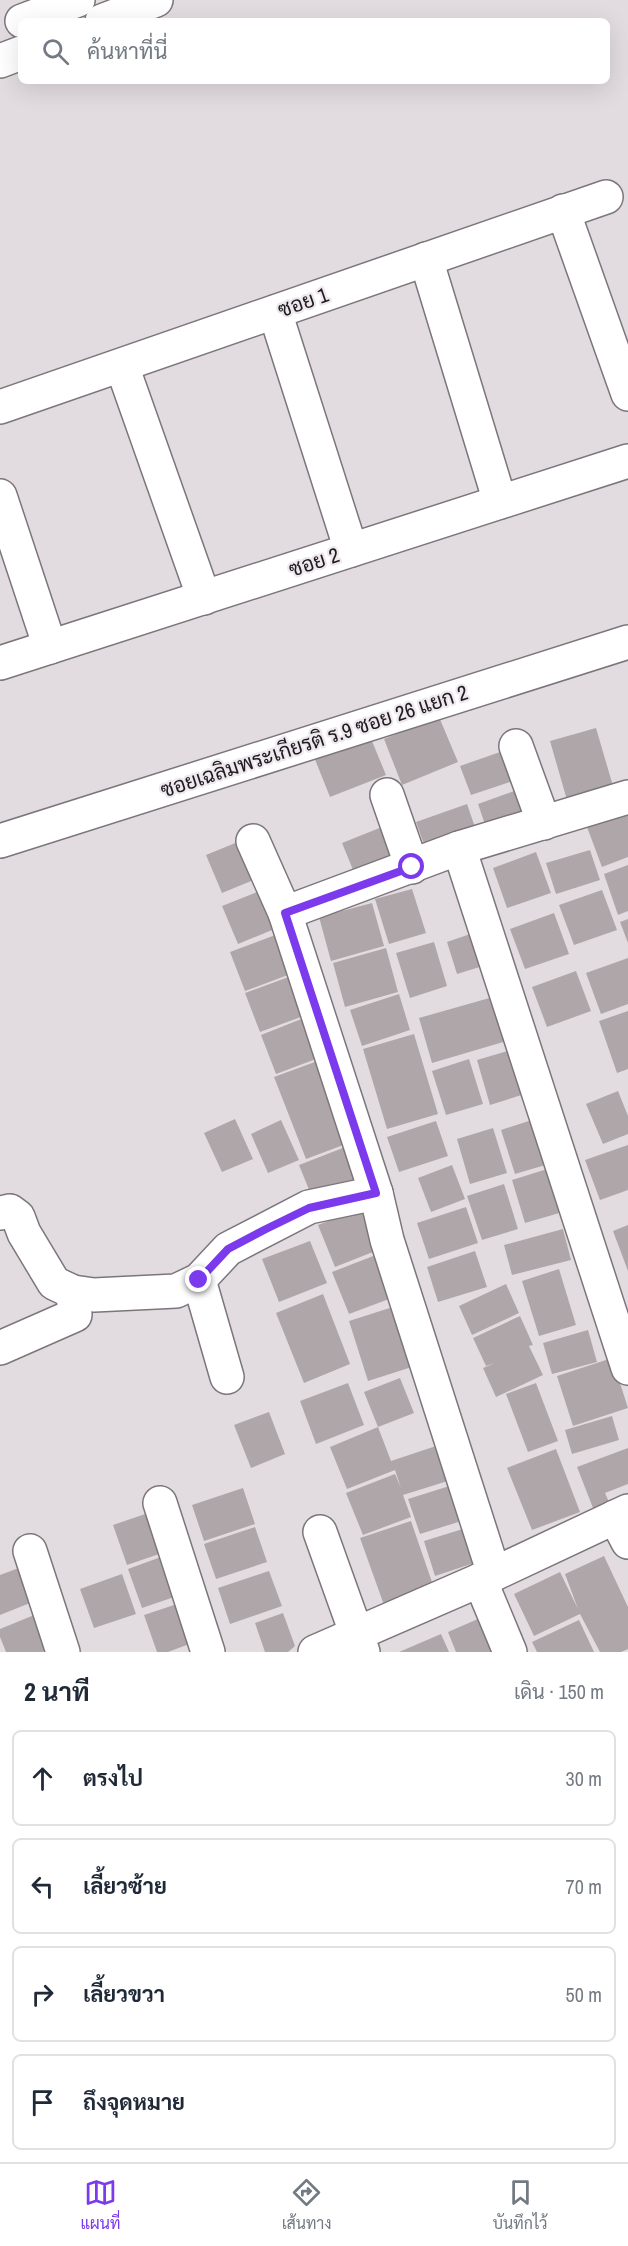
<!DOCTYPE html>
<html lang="th">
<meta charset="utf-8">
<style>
:root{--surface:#fff;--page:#f2f2f3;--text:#1f2937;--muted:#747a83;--line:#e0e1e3;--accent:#7c3aed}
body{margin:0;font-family:"Archivo Narrow",Sarabun,sans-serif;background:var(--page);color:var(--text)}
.stop{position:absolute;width:18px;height:18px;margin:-14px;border:4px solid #7c3aed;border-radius:50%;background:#fff}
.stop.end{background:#7c3aed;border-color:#fff;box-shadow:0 2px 6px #0008}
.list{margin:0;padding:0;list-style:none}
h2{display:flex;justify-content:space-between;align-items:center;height:78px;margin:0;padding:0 24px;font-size:26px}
h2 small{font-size:20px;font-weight:400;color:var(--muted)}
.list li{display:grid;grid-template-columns:39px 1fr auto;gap:18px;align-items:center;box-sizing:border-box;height:96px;margin:0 12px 12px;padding:0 12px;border:2px solid var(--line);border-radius:9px}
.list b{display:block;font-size:22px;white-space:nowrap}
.list em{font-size:20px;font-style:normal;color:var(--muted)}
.icon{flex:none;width:33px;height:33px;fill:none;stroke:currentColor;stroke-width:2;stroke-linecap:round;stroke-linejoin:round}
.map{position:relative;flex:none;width:628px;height:1652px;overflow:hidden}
.search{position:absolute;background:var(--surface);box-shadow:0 6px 24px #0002;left:18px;right:18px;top:18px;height:66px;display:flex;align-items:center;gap:15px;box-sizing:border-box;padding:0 21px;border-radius:9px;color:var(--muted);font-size:22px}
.sheet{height:510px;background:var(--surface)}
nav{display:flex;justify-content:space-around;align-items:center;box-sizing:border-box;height:84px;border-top:2px solid var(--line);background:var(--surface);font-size:16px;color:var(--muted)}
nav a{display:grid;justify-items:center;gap:3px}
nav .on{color:var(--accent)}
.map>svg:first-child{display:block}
</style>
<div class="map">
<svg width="628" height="1652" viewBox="0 0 628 1652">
<rect width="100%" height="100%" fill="#e2dce1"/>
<g fill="#afa6a9">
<polygon points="439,717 458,762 402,785 384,739"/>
<polygon points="596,728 613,786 567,800 550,741"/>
<polygon points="367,729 386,775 330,797 312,752"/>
<polygon points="503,751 513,781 471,795 460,766"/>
<polygon points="520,789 530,818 488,833 478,804"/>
<polygon points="467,804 477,833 426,850 416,822"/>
<polygon points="628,812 628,857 602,867 587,827"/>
<polygon points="382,827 398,866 358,882 342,843"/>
<polygon points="245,839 261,877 222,893 206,855"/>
<polygon points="590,850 600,880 556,894 546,863"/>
<polygon points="536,852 551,893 507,908 493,868"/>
<polygon points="628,865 628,911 618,915 604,874"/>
<polygon points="412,889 426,933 389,944 375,899"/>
<polygon points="262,890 277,928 238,944 222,906"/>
<polygon points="602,890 617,930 574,945 559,905"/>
<polygon points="372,903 384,946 331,961 319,917"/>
<polygon points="554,913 569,954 525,969 510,929"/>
<polygon points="628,919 628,943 620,922"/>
<polygon points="476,932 486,965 457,974 447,942"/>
<polygon points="278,934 293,973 245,991 230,952"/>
<polygon points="434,942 447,986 410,998 396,953"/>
<polygon points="386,948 398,992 345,1007 333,963"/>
<polygon points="628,958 628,1004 601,1014 586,973"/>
<polygon points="576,971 591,1011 547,1027 532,987"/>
<polygon points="294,975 309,1014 260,1032 245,993"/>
<polygon points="399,994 410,1030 362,1046 350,1010"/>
<polygon points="500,995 513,1039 432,1063 419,1018"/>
<polygon points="628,1011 628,1069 617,1073 599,1021"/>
<polygon points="309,1016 324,1056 276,1074 261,1035"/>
<polygon points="414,1034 438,1114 387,1129 363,1049"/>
<polygon points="514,1049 528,1093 490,1105 477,1060"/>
<polygon points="323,1059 354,1141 306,1159 274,1077"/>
<polygon points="469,1059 483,1104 446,1115 432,1071"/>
<polygon points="618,1091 628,1116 628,1134 603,1144 586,1104"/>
<polygon points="538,1118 552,1163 515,1174 501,1130"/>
<polygon points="235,1119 253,1159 222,1172 204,1133"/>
<polygon points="281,1120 299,1160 268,1173 251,1134"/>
<polygon points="436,1121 448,1156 399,1172 387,1137"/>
<polygon points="493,1128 507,1173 470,1184 457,1139"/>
<polygon points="628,1145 628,1190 600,1200 585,1160"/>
<polygon points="348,1146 364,1188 316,1207 299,1165"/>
<polygon points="452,1165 465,1199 431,1212 418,1178"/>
<polygon points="560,1165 573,1209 525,1223 512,1180"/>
<polygon points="504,1184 518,1229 482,1240 467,1196"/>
<polygon points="367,1206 383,1248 335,1267 318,1225"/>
<polygon points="466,1207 478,1243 429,1259 417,1223"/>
<polygon points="628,1225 628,1271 613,1231"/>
<polygon points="563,1229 571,1260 512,1275 504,1245"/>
<polygon points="310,1241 327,1283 279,1302 262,1259"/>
<polygon points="475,1251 487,1287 438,1302 427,1267"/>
<polygon points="381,1253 397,1296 349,1314 332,1272"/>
<polygon points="559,1269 576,1325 539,1336 522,1281"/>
<polygon points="506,1284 519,1313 472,1335 459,1306"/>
<polygon points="323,1294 350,1364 304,1383 276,1313"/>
<polygon points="396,1306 415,1366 368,1381 349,1321"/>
<polygon points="520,1316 533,1345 529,1346 543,1375 496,1397 483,1368 495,1363 486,1366 473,1338"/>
<polygon points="588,1330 597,1362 552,1374 543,1343"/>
<polygon points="612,1358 628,1408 573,1426 557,1376"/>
<polygon points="400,1378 414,1413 378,1427 364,1392"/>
<polygon points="348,1383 364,1425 316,1444 300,1401"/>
<polygon points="536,1383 558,1441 528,1452 506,1394"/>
<polygon points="269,1412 285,1454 251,1468 234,1425"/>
<polygon points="612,1416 619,1440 572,1454 565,1430"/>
<polygon points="378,1427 391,1461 442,1444 454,1479 403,1495 411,1517 363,1535 346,1493 395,1474 401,1488 395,1470 347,1489 330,1447"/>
<polygon points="628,1448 628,1484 605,1493 609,1502 593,1508 577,1467"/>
<polygon points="556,1449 580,1512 532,1530 507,1468"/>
<polygon points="459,1483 471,1518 420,1534 408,1499"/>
<polygon points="243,1488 255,1524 204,1541 192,1505"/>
<polygon points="154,1511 168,1551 127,1565 113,1525"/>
<polygon points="411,1521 434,1588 384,1605 360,1538"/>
<polygon points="255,1527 267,1562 216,1579 204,1544"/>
<polygon points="466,1528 477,1562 435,1576 424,1541"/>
<polygon points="169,1554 183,1594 142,1608 128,1569"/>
<polygon points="604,1556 628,1607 628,1649 621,1652 600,1652 580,1614 534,1636 514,1594 560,1572 578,1609 565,1574"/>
<polygon points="27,1565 40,1599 0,1615 0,1575"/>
<polygon points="269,1571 282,1606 230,1624 218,1588"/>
<polygon points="122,1574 136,1614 94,1628 80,1589"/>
<polygon points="186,1601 200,1640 168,1652 157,1652 144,1615"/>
<polygon points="44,1611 58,1646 42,1652 6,1652 0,1637 0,1629"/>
<polygon points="283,1613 295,1646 288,1652 265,1652 255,1623"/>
<polygon points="487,1615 503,1652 456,1652 448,1632"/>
<polygon points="579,1620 594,1652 537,1652 532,1642"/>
<polygon points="441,1634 449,1652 399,1652"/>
</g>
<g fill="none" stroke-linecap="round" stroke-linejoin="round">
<defs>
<g id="minor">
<polyline points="563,211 628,394"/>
<polyline points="426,259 500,502"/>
<polyline points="275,312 351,550"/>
<polyline points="122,366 204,598"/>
<polyline points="0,407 606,197"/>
<polyline points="0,496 50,647"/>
<polyline points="0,663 628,461"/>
<polyline points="516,746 544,823"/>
<polyline points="387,795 412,867"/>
<polyline points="0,841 628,642"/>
<polyline points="253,841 285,913 376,1193 387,1240 494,1574"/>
<polyline points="459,848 628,1368"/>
<polyline points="285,913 459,848 628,797"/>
<polyline points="0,1213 10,1211 18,1217 24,1233 54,1283 73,1292 94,1295 176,1291 199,1280 228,1249 309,1207 376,1193"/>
<polyline points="199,1280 227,1377"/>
<polyline points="0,1348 75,1315 73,1292"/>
<polyline points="160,1503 208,1652"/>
<polyline points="615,1517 628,1542"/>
<polyline points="320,1532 363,1652"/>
<polyline points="30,1551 63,1652"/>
<polyline points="480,1580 510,1652"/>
<polyline points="315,1652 494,1574 628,1511"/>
</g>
<g id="major">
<polyline points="22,21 78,0"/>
<polyline points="102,21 156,0"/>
<polyline points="0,61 21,53"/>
</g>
</defs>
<use href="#minor" stroke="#7c767c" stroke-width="36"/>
<use href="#major" stroke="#7c767c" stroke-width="36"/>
<use href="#minor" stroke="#fff" stroke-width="33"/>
<use href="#major" stroke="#fff" stroke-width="33"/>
</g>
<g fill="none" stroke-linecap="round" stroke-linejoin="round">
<polyline stroke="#7c3aed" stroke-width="8" points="199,1280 228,1249 266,1229 309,1208 376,1193 285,913 412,867"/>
</g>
<g text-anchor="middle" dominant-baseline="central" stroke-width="4.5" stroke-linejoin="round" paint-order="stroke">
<g font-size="21" fill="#1e1c1e" stroke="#efe9ef">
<text transform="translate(303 302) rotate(-19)">ซอย 1</text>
<text transform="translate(314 562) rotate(-18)">ซอย 2</text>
<text transform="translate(314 741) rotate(-18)">ซอยเฉลิมพระเกียรติ ร.9 ซอย 26 แยก 2</text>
</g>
</g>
</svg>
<div class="stop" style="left:412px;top:867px"></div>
<div class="stop end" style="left:199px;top:1280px"></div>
<div class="search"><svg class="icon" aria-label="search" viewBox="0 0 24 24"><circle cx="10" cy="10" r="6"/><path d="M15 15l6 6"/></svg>ค้นหาที่นี่</div>
</div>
<section class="sheet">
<h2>2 นาที<small>เดิน · 150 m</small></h2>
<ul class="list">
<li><svg class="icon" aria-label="ahead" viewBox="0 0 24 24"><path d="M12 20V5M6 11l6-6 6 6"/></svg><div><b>ตรงไป</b></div><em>30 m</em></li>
<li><svg class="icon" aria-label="left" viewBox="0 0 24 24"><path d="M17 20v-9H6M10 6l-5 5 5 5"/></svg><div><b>เลี้ยวซ้าย</b></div><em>70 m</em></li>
<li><svg class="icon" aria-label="right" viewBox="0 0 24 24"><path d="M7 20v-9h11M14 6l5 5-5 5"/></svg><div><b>เลี้ยวขวา</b></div><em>50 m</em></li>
<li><svg class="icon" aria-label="arrive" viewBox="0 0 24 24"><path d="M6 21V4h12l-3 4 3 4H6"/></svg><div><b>ถึงจุดหมาย</b></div></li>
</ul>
</section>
<nav>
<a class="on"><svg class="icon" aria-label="map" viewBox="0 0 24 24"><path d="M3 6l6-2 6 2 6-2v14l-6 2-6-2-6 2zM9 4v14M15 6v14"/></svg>แผนที่</a>
<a><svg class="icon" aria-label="directions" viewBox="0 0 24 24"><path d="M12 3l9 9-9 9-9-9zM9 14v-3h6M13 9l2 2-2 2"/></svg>เส้นทาง</a>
<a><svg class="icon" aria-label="saved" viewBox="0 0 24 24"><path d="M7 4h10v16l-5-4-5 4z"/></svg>บันทึกไว้</a>
</nav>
